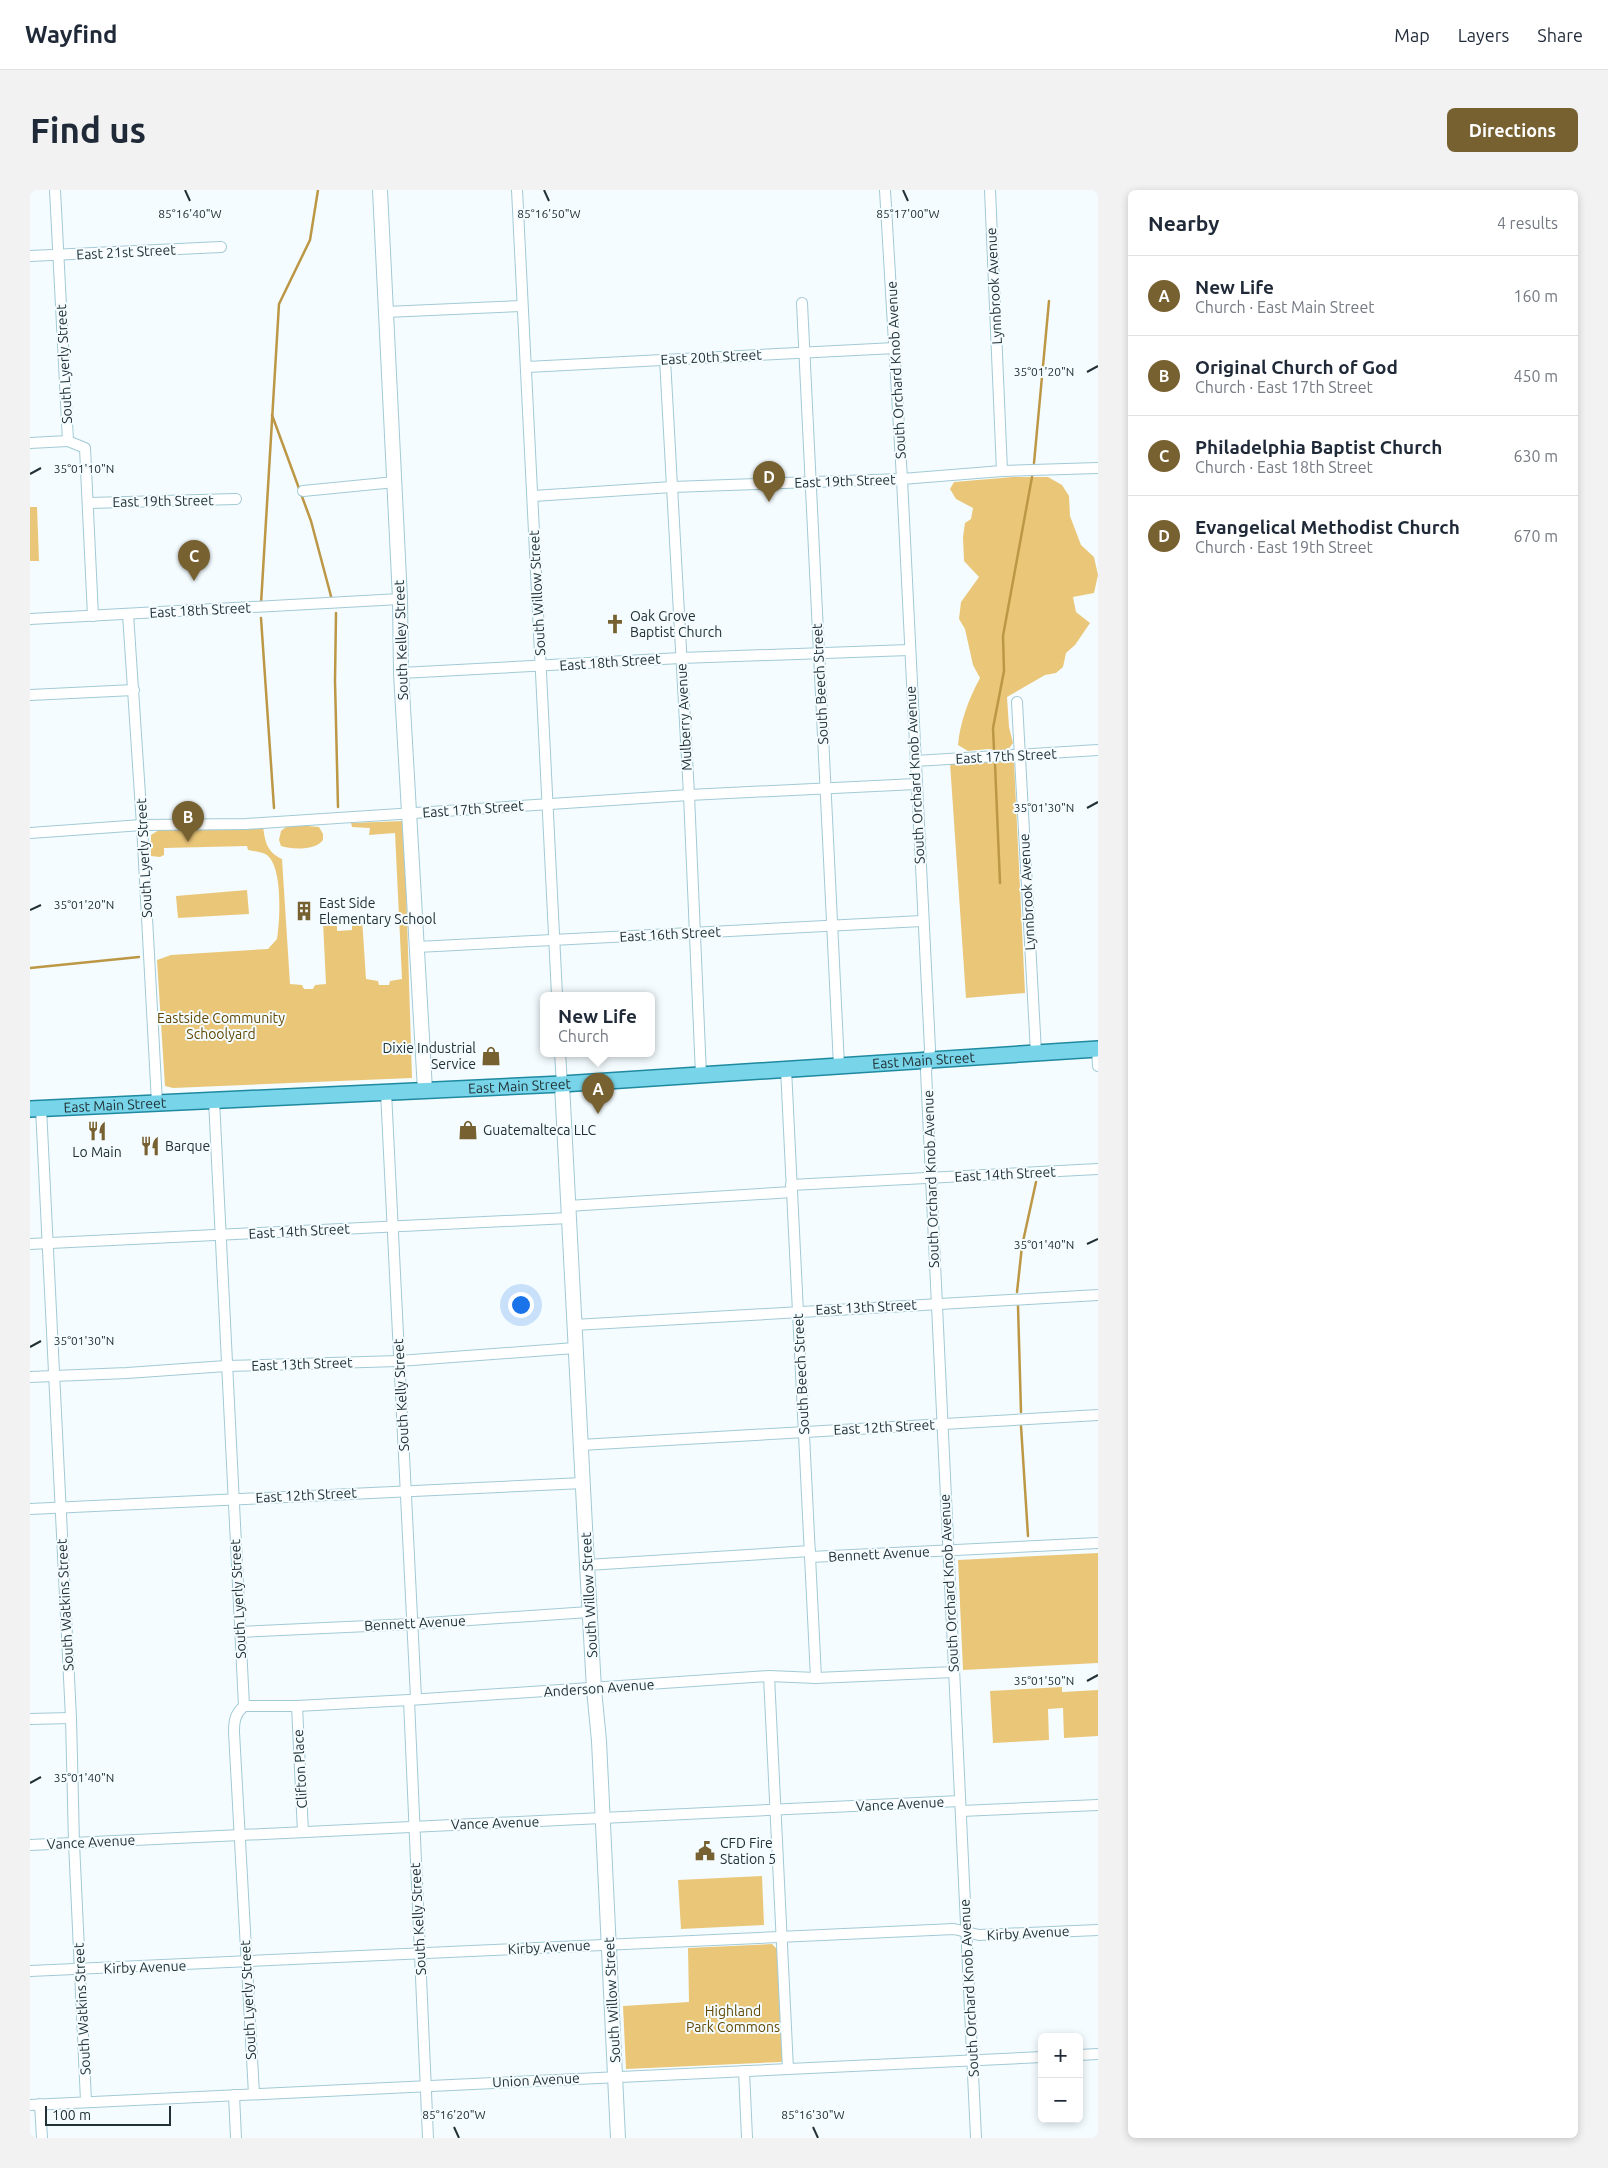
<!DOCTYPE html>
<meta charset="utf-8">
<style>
:root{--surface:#fff;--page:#f2f2f3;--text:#1f2937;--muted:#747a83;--line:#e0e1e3;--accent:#776131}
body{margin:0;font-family:Ubuntu,sans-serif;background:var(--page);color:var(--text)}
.controls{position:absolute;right:15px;bottom:15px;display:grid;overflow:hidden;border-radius:8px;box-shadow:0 2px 8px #0003}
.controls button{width:45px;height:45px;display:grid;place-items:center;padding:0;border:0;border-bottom:1px solid var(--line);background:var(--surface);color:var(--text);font:25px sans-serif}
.scale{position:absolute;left:15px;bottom:12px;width:126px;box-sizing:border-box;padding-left:5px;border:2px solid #213135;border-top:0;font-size:14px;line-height:18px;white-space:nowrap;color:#213135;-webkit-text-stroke:4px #f4fcff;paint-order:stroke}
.you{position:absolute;left:490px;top:1114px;width:18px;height:18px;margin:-12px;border:4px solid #fff;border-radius:50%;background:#1a73e8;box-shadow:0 0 0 8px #1a73e833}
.badge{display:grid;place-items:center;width:32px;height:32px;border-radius:50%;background:var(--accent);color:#fff;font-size:16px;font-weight:700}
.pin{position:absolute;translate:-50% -41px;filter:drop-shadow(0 1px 2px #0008)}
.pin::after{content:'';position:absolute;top:26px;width:18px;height:15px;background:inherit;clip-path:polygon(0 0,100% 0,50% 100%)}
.popup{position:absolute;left:510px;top:802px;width:115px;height:65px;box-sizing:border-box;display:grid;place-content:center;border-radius:8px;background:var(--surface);filter:drop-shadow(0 1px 4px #0005);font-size:16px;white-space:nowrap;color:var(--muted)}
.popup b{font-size:19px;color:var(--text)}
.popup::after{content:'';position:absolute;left:50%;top:100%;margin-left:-10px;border:10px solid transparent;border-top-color:var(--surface)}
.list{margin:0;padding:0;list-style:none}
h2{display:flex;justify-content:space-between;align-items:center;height:65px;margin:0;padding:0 20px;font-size:21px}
h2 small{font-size:16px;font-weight:400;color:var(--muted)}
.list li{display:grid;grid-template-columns:32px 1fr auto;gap:15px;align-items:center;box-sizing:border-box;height:80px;padding:0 20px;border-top:1px solid var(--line)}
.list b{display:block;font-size:19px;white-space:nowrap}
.list p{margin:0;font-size:16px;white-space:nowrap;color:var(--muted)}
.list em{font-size:16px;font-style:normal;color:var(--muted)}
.map{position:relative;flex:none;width:1068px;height:1948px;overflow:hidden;border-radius:8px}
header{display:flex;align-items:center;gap:30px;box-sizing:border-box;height:70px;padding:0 25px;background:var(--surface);border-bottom:1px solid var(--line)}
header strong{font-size:24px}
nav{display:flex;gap:28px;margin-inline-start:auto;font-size:18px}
.intro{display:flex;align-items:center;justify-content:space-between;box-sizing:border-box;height:120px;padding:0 30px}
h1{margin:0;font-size:35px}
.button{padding:12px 22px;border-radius:8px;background:var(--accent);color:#fff;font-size:18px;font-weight:700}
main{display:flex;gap:30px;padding:0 30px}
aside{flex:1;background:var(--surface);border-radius:8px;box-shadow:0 2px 8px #0003}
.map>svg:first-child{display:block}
</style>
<header>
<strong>Wayfind</strong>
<nav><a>Map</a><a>Layers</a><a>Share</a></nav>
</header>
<div class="intro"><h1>Find us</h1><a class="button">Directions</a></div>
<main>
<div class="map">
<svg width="1068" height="1948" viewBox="0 0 1068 1948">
<rect width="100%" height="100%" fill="#f4fcff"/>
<g fill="#eac679">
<path d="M983 287H1018L1032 295 1039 306 1040 326 1051 355 1064 367 1068 385 1064 403 1043 407 1046 422 1060 433 1045 455 1036 463 1033 477 1026 483 1015 485 977 507 979 537 983 553 977 561 958 559 938 561 928 555C930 532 939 508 950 488L943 475 935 439 929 429 931 412 949 387 934 371 933 347 935 333 941 329 943 318 926 309 920 299 924 292Z"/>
<polygon points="0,317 7,317 9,371 0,371"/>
<polygon points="984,572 995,803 936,808 920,573"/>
<path d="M374 631 382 888 143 898 135 896 127 770 141 765 238 759 247 749C250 730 253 678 237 665 232 662 223 661 218 660L217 656 134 658V665L130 667 121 666V645L129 640 233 636C235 652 237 662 252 669L260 794 272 795 274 799H283L285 795 296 794 293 732 300 736H307V741L322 740V735L327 734 326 729 332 728 336 789 348 791 349 795H359L360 791 372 789 365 643 339 645 340 638 322 637 321 633Z"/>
<path d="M266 635 289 637 293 644V650C286 660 263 660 251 656L249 650 251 641 256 637Z"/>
<polygon points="217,700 219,724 148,728 146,706"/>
<polygon points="1068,1363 1068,1473 933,1480 928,1370"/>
<polygon points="1032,1497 1032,1502 1068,1500 1068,1546 1034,1548 1033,1518 1018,1519 1019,1550 963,1553 960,1501"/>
<polygon points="732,1686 734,1735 651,1739 648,1690"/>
<polygon points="742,1754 747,1759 753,1870 751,1872 596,1879 593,1816 659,1812 658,1758"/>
</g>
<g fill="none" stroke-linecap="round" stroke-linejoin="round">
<g stroke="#bc9745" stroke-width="2.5">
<polyline points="242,225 281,331 302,410"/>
<polyline points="1004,273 1019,111"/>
<polyline points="231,414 249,114 280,50 288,0"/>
<polyline points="306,423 305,491 308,617"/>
<polyline points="231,428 244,618"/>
<polyline points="964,560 963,538 974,481 973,446 1002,287"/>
<polyline points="965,574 970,693"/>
<polyline points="0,778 109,767"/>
<polyline points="987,1102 992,1056 1006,992"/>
<polyline points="988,1116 991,1222"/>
<polyline points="991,1236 998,1346"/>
</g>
<defs>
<g id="street">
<polyline points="25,0 38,251 55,258 63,426"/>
<polyline points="487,0 527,805"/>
<polyline points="855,0 872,289 900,859 896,881 946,1948"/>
<polyline points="960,0 972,281"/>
<polyline points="0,66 191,57"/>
<polyline points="772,113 809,876"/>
<polyline points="356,122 492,116"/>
<polyline points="635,169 659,605 671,885"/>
<polyline points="497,177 865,158"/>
<polyline points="0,253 38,251"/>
<polyline points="273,301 365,292"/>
<polyline points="503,306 642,297 872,289 972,281 1068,278"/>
<polyline points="59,313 206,309"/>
<polyline points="98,424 112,635 127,913"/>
<polyline points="0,429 370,409"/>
<polyline points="371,483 651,468 879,460"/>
<polyline points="0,505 104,500"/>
<polyline points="987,512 1006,863"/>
<polyline points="885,571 1068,560"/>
<polyline points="0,643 112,635 216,634 659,605 886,594"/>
<polyline points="387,757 892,731"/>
<polyline points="1067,859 1068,876"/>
<polyline points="530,863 532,894"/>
<polyline points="756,879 786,1488"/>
<polyline points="356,902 386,1508"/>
<path d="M184 910 214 1516C205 1524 204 1531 204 1542L224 1904"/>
<polyline points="11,918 41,1528 44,1653 56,1911"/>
<polyline points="761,995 1068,979"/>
<polyline points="538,1016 762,1002"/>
<polyline points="0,1054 539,1028"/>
<polyline points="544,1135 1068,1105"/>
<polyline points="0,1187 97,1183 196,1176 369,1171 545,1158"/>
<polyline points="551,1255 1068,1225"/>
<polyline points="0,1319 553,1293"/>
<polyline points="780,1367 1068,1353"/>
<polyline points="557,1375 780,1361"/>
<polyline points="210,1442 382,1434 559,1422"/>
<polyline points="739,1486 758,1879"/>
<polyline points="379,1510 398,1948"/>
<polyline points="214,1516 267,1516 379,1510 739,1486 786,1488 924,1482"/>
<polyline points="267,1516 273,1642"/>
<polyline points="0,1529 41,1528"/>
<polyline points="931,1621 1068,1615"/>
<polyline points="0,1655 930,1611"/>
<polyline points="0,1781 924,1739 949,1745 1068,1740"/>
<polyline points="1049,1865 1068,1864"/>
<polyline points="714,1881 717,1948"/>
<polyline points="204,1905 206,1948"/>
<polyline points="10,1914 12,1948"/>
<polyline points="0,1915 1012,1867"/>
</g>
<g id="secondary">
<polyline points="350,0 370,409 371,483 395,900"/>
<polyline points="532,894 557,1375 564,1499 569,1551 588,1948"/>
</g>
<g id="primary">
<path id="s1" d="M0 919 532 894 1068 859"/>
</g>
</defs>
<use href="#street" stroke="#a2cad5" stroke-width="12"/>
<use href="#secondary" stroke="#a2cad5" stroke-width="16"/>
<use href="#primary" stroke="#1f89a0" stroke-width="18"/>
<use href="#street" stroke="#fff" stroke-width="10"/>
<use href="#secondary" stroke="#fff" stroke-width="14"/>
<use href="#primary" stroke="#78d5e9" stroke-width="15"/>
</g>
<path fill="none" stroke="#213135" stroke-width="2" d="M155 0 160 11M514 0 519 11M873 0 878 11M1057 182 1068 176M0 284 11 278M1057 618 1068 612M0 720 11 715M1057 1054 1068 1049M0 1157 11 1151M1057 1491 1068 1485M0 1593 11 1587M424 1937 429 1948M783 1937 788 1948"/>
<defs>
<symbol id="church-bare" viewBox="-9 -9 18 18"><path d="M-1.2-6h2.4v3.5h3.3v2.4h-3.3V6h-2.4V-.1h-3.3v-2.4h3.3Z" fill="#776131" stroke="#f4fcff" stroke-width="2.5" paint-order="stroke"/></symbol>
<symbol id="building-bare" viewBox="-9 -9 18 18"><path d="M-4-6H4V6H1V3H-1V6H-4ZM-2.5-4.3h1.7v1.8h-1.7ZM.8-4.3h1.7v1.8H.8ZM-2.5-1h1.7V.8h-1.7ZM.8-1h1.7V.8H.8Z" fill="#776131" stroke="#f4fcff" stroke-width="2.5" paint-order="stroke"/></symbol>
<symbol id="shop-bare" viewBox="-9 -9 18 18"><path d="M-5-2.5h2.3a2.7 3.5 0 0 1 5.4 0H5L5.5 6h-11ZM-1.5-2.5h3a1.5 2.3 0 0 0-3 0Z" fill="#776131" stroke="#f4fcff" stroke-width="2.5" paint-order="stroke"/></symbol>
<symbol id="restaurant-bare" viewBox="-9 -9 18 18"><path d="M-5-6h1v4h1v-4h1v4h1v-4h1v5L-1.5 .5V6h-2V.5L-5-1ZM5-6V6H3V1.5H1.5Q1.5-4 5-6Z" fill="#776131" stroke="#f4fcff" stroke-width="2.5" paint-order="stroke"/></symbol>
<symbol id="civic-bare" viewBox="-9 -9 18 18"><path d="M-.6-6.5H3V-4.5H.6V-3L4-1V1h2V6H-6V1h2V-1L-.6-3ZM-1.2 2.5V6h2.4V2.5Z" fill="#776131" stroke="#f4fcff" stroke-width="2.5" paint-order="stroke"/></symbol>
</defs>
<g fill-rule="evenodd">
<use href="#church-bare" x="571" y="420" width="28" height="28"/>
<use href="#building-bare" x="260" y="707" width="28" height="28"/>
<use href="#shop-bare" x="447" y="852" width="28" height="28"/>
<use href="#shop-bare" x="424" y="926" width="28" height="28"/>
<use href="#restaurant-bare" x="53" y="927" width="28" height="28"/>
<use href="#restaurant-bare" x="106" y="942" width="28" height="28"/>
<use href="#civic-bare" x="661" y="1647" width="28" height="28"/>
</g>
<g text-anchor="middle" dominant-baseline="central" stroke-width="4" stroke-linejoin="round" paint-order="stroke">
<g font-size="14" fill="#213135" stroke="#f4fcff">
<text transform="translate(96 62) rotate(-3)">East 21st Street</text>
<text transform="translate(964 96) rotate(-93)">Lynnbrook Avenue</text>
<text transform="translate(681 167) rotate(-3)">East 20th Street</text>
<text transform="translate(34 174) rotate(-93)">South Lyerly Street</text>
<text transform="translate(866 180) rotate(-93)">South Orchard Knob Avenue</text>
<text transform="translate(815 291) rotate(-2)">East 19th Street</text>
<text transform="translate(133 311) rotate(-1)">East 19th Street</text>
<text transform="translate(507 403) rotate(-93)">South Willow Street</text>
<text transform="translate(170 420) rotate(-3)">East 18th Street</text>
<text transform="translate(371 450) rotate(-92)">South Kelley Street</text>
<text transform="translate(580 472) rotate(-4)">East 18th Street</text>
<text transform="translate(790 494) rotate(-93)">South Beech Street</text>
<text transform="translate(654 527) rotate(-93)">Mulberry Avenue</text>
<text transform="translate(976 566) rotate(-3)">East 17th Street</text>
<text transform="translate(885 585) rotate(-93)">South Orchard Knob Avenue</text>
<text transform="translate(443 619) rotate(-4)">East 17th Street</text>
<text transform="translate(114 668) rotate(-93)">South Lyerly Street</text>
<text transform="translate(997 702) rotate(-93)">Lynnbrook Avenue</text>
<text transform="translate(640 744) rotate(-3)">East 16th Street</text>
<text stroke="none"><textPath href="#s1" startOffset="895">East Main Street</textPath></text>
<text stroke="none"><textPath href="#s1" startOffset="490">East Main Street</textPath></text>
<text stroke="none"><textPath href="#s1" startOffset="85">East Main Street</textPath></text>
<text transform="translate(975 984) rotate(-3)">East 14th Street</text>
<text transform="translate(901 989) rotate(-92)">South Orchard Knob Avenue</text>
<text transform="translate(269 1041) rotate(-3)">East 14th Street</text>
<text transform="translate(836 1117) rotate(-3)">East 13th Street</text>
<text transform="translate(272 1174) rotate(-2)">East 13th Street</text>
<text transform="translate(771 1184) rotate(-93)">South Beech Street</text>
<text transform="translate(371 1205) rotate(-93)">South Kelly Street</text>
<text transform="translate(854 1237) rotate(-3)">East 12th Street</text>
<text transform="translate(276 1305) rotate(-3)">East 12th Street</text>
<text transform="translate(849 1364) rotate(-3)">Bennett Avenue</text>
<text transform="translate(919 1393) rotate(-93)">South Orchard Knob Avenue</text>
<text transform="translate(559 1405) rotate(-93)">South Willow Street</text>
<text transform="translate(208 1409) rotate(-93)">South Lyerly Street</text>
<text transform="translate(35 1415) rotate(-93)">South Watkins Street</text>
<text transform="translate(385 1433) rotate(-3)">Bennett Avenue</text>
<text transform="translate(569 1498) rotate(-4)">Anderson Avenue</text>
<text transform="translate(270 1579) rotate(-93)">Clifton Place</text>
<text transform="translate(870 1614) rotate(-3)">Vance Avenue</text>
<text transform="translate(465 1633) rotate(-2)">Vance Avenue</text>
<text transform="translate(61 1652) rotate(-3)">Vance Avenue</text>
<text transform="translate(388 1729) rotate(-93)">South Kelly Street</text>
<text transform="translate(998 1743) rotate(-3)">Kirby Avenue</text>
<text transform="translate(519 1757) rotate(-3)">Kirby Avenue</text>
<text transform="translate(115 1777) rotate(-2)">Kirby Avenue</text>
<text transform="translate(939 1798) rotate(-93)">South Orchard Knob Avenue</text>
<text transform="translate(218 1810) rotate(-93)">South Lyerly Street</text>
<text transform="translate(582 1810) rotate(-93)">South Willow Street</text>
<text transform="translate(52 1819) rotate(-93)">South Watkins Street</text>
<text transform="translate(506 1890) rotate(-3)">Union Avenue</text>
</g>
<g font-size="14" fill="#213135" stroke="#f4fcff" text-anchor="start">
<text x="600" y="426">Oak Grove<tspan x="600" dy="16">Baptist Church</tspan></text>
<text x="289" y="713">East Side<tspan x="289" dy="16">Elementary School</tspan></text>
<text x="446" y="858" text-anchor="end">Dixie Industrial<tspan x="446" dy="16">Service</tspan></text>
<text x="453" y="940">Guatemalteca LLC</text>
<text x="135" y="956">Barque</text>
<text x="67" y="962" text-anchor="middle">Lo Main</text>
<text x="690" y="1653">CFD Fire<tspan x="690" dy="16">Station 5</tspan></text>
</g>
<g font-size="14" fill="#624905" stroke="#f4fcff">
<text x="191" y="828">Eastside Community<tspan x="191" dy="16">Schoolyard</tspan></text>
<text x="703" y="1821">Highland<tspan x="703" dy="16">Park Commons</tspan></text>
</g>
</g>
<g font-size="12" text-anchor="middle" fill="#213135" stroke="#f4fcff" stroke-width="4" stroke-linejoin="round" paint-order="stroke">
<text x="160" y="28">85°16'40"W</text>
<text x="519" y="28">85°16'50"W</text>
<text x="878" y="28">85°17'00"W</text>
<text x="1014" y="186">35°01'20"N</text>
<text x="54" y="283">35°01'10"N</text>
<text x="1014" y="622">35°01'30"N</text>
<text x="54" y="719">35°01'20"N</text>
<text x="1014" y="1059">35°01'40"N</text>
<text x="54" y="1155">35°01'30"N</text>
<text x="1014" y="1495">35°01'50"N</text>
<text x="54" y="1592">35°01'40"N</text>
<text x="424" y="1929">85°16'20"W</text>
<text x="783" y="1929">85°16'30"W</text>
</g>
</svg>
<div class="controls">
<button>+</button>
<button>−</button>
</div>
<div class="scale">100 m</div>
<div class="you"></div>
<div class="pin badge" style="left:568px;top:924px">A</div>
<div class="popup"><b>New Life</b>Church</div>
<div class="pin badge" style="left:158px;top:652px">B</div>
<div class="pin badge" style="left:164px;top:391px">C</div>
<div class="pin badge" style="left:739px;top:312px">D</div>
</div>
<aside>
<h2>Nearby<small>4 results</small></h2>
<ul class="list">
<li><span class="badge">A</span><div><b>New Life</b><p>Church · East Main Street</p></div><em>160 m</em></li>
<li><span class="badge">B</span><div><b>Original Church of God</b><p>Church · East 17th Street</p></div><em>450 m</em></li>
<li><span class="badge">C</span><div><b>Philadelphia Baptist Church</b><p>Church · East 18th Street</p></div><em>630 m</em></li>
<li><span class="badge">D</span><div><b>Evangelical Methodist Church</b><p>Church · East 19th Street</p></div><em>670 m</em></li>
</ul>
</aside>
</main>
